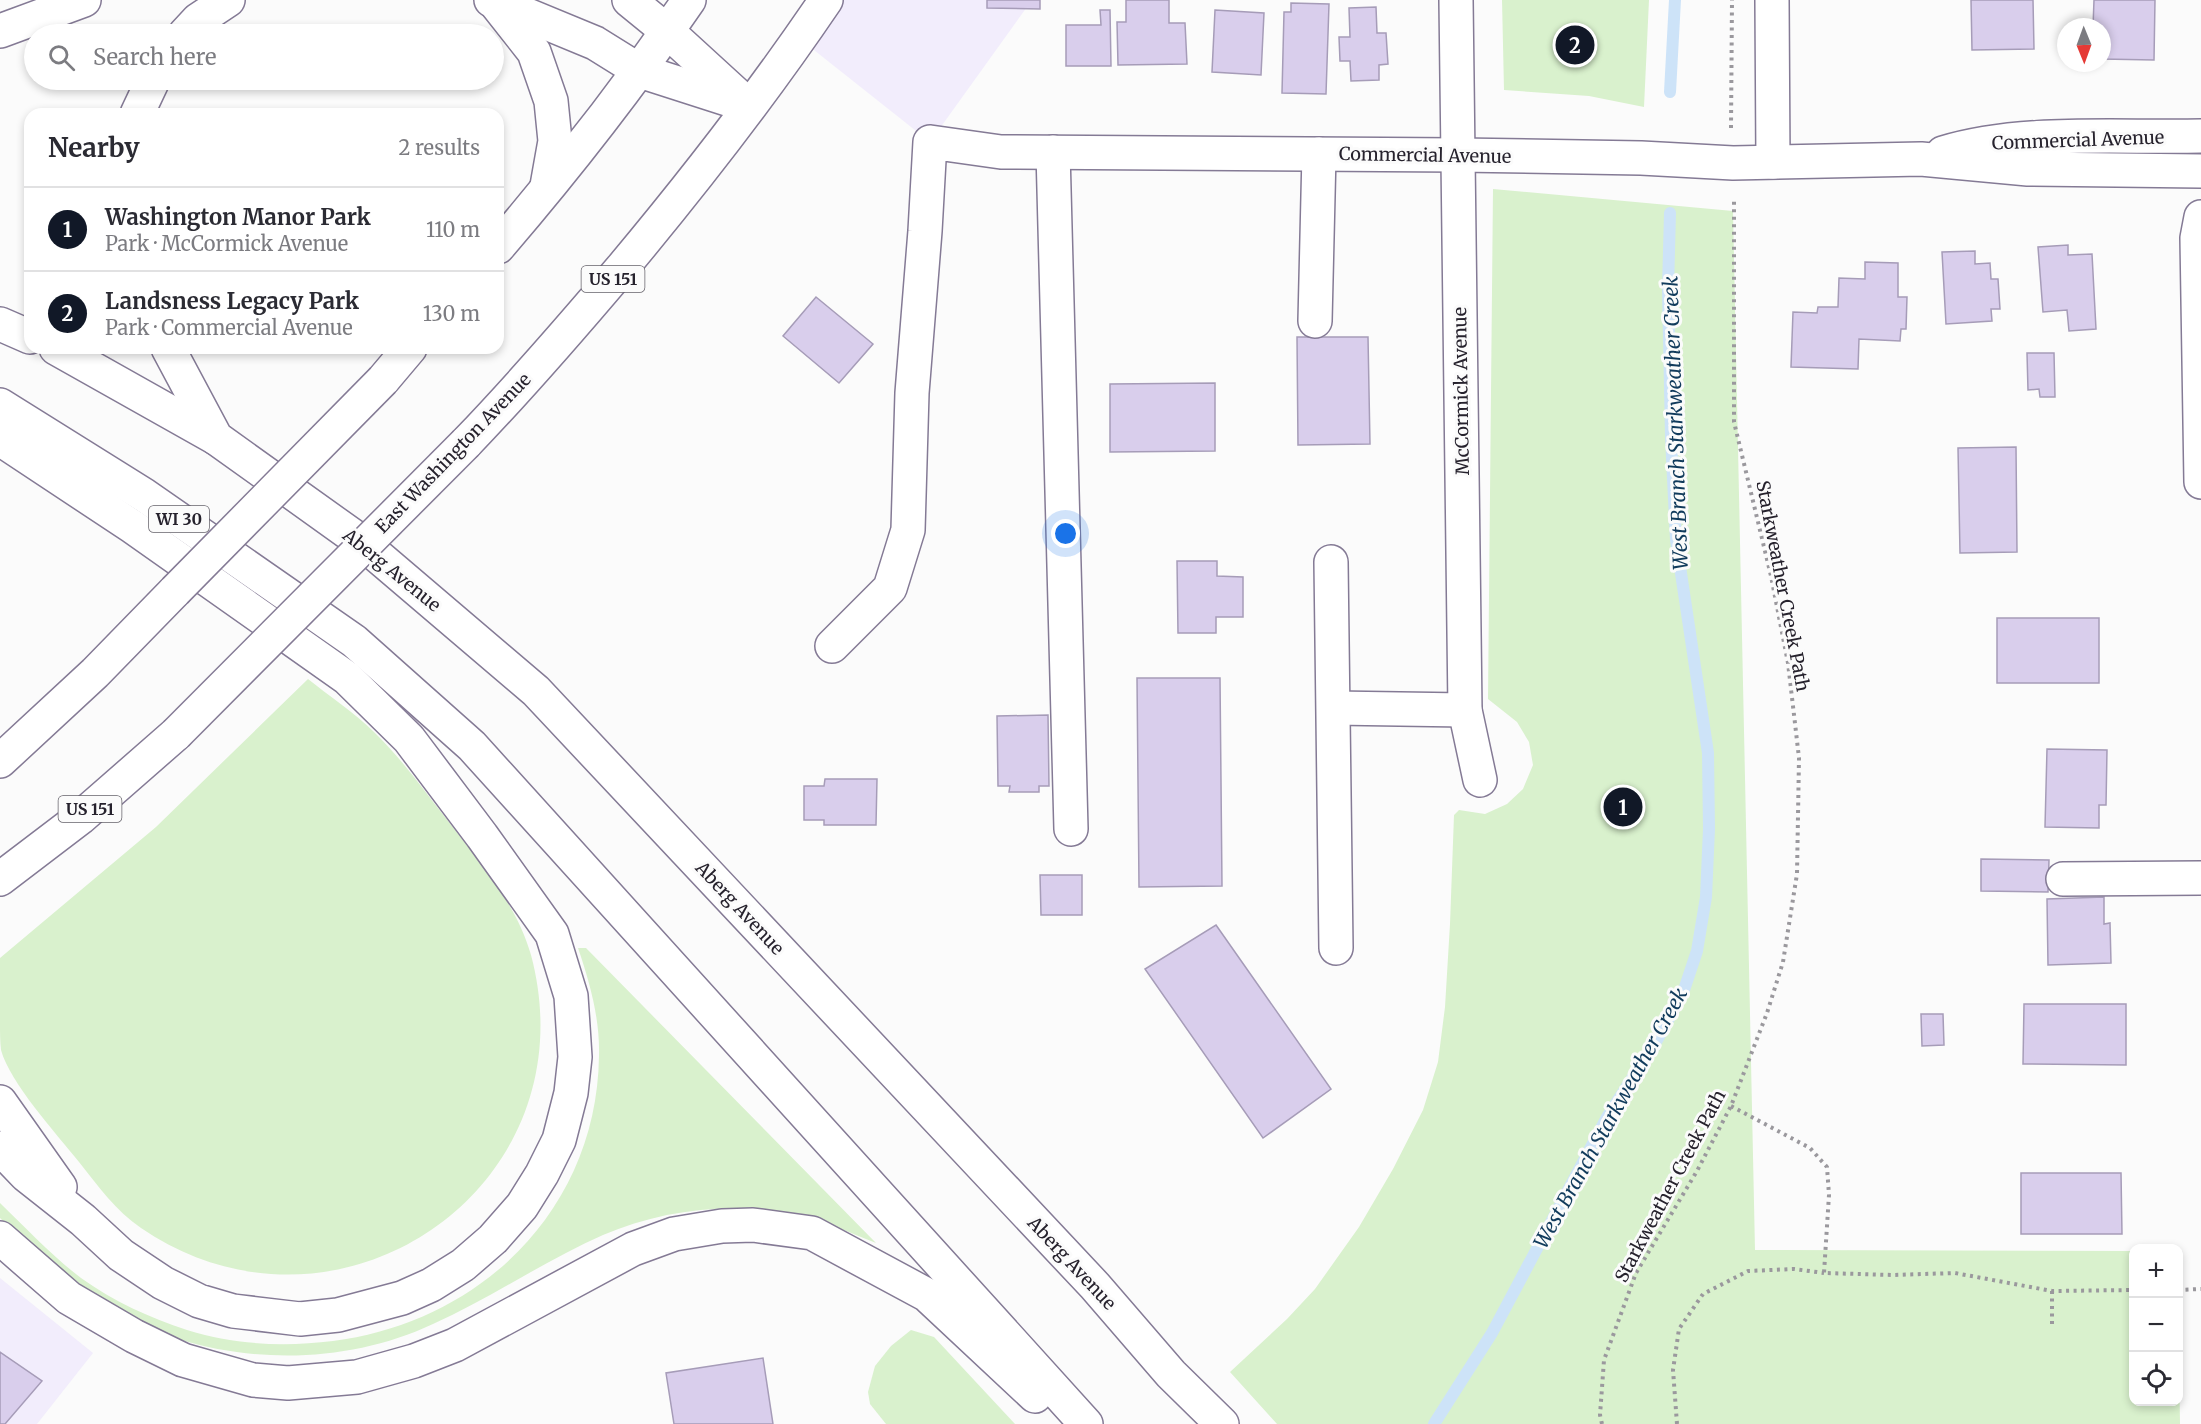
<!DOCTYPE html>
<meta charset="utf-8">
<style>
:root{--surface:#fff;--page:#f7f7f7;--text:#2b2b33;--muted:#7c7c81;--line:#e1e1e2;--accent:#111827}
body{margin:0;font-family:Merriweather,serif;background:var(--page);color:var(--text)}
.controls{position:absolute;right:18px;bottom:18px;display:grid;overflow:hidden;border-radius:12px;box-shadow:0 3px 9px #0003}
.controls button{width:54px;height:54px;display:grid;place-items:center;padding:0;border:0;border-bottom:2px solid var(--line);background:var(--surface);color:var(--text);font:30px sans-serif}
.compass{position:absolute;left:2057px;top:18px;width:54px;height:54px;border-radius:50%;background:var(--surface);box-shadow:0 3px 9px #0003;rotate:179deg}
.you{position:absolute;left:1066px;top:534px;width:21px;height:21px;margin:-15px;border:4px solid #fff;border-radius:50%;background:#1a73e8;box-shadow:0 0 0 9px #1a73e833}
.badge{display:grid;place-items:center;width:39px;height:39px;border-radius:50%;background:var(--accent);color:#fff;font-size:20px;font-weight:700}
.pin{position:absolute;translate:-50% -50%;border:3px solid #fff;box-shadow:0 2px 6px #0006}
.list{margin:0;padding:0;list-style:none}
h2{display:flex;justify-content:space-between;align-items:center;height:78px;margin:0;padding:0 24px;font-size:26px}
h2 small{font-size:20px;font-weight:400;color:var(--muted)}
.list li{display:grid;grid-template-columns:39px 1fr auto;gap:18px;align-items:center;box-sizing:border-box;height:84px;padding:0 24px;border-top:2px solid var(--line)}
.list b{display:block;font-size:22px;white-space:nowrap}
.list p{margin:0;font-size:20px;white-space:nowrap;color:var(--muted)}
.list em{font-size:20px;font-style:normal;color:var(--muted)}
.icon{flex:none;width:33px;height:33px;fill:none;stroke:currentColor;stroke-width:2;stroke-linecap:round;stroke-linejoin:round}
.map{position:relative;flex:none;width:2201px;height:1424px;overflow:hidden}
.search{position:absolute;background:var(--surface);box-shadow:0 3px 9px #0003;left:24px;top:24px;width:480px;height:66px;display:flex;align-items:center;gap:15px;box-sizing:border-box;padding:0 21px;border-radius:33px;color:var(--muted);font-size:22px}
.panel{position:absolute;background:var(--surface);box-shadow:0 3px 9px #0003;left:24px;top:108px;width:480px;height:246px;border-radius:18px}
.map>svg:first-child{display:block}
</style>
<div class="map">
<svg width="2201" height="1424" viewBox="0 0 2201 1424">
<rect width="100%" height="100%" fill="#fbfbfb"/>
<g fill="#f2edfc">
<polygon points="826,0 1032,0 930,142 800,39"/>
<polygon points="0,1278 93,1353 37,1424 0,1424"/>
</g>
<g fill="#d9f1cd">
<polygon points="1502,0 1649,0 1644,107 1589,96 1504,90"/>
<polygon points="1493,189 1733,211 1755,1250 2133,1251 2134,1402 2178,1402 2179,1355 2180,1424 1277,1424 1230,1372 1287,1319 1315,1289 1359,1227 1393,1169 1423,1110 1438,1062 1445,1007 1450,924 1454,815 1459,810 1485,814 1507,804 1523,789 1533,765 1529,742 1517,722 1488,699"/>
<path d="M308 679C329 696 354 712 374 732 401 758 422 788 445 817 478 860 516 902 531 955 593 1187 338 1362 141 1228 116 1211 98 1186 79 1162 56 1133 10 1083 1 1050 0 1042 0 1032 0 1024 0 1002 0 980 0 958L156 827Z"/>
<path d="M578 948H586L876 1243C851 1233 826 1222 800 1215 735 1201 663 1209 603 1235 544 1261 491 1298 433 1324 333 1371 206 1365 110 1309 69 1286 33 1251 0 1218V1203C26 1228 52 1256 81 1278 113 1301 150 1318 187 1330 234 1345 285 1347 333 1341 481 1322 597 1209 599 1056 600 1019 590 983 578 948Z"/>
<polygon points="911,1330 934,1337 1015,1424 886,1424 870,1404 868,1392 875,1366 891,1346"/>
</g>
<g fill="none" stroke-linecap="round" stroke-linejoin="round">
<g stroke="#cde3f8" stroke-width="12">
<polyline points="1670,92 1675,0"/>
<polyline points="1434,1424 1492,1333 1607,1117 1657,1040 1683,993 1697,951 1706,897 1709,829 1708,753 1676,540 1671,437 1668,289 1670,213"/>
</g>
</g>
<g fill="#d9ceec" stroke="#a69cb8" stroke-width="1.5">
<polygon points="987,0 1040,0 1040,9 987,8"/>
<polygon points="1126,0 1169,0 1169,23 1185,23 1187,64 1118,65 1117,22 1126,22"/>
<polygon points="1971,0 2033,0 2034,49 1972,50"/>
<polygon points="2094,0 2155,0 2154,60 2102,59 2102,27 2093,27"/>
<polygon points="1291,3 1329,4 1326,94 1282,93 1284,12 1291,12"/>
<polygon points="1376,7 1377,33 1386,33 1388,64 1379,65 1379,80 1351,81 1350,61 1340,61 1339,37 1350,37 1349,8"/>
<polygon points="1100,10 1110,10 1111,66 1066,66 1066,25 1101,25"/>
<polygon points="1215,10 1264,13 1261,75 1212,72"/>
<polygon points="2068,245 2068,255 2092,254 2096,329 2069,331 2067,310 2043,312 2038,247"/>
<polygon points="1975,251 1975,264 1990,263 1991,279 1998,279 2000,309 1991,309 1992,321 1946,324 1942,252"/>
<polygon points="1865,262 1898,263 1898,297 1907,297 1906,329 1901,329 1900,341 1859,339 1858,369 1791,367 1793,312 1817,313 1818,307 1838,307 1839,278 1865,279"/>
<polygon points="816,297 873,344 839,383 783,336"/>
<polygon points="1297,337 1368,337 1370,444 1298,445"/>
<polygon points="2027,353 2054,353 2055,397 2040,397 2039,389 2028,390"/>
<polygon points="1215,383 1215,451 1110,452 1110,384"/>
<polygon points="2016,447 2017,552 1960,553 1958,448"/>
<polygon points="1177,561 1217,561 1217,576 1243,577 1243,617 1216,617 1216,633 1178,633"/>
<rect x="1997" y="618" width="102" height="65"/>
<polygon points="1137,678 1220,678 1222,886 1139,887"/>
<polygon points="1048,715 1049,786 1039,786 1039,792 1009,792 1010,786 998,786 997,716"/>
<polygon points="2047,749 2107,750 2106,805 2099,805 2099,828 2045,827"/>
<polygon points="825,779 877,779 876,825 824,825 824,820 804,820 804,786 824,786"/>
<polygon points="1981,859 2049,860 2048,892 1981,891"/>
<polygon points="1040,875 1082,875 1082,915 1041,915"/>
<polygon points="2104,897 2104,924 2110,923 2111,963 2048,965 2047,899"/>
<polygon points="1216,925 1331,1089 1263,1138 1145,969"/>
<polygon points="2024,1004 2126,1004 2126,1065 2023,1064"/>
<polygon points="1921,1014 1943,1014 1944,1045 1922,1046"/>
<polygon points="2021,1173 2121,1173 2122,1234 2021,1234"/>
<polygon points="0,1352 42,1381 5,1424 0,1424"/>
<polygon points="763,1358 773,1424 674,1424 666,1373"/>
</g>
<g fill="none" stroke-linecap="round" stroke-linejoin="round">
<defs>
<g id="minor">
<polyline points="1456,0 1465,710 1480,780"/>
<polyline points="1772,0 1773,162"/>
<polyline points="1053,152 1071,829"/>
<path d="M1943 153C2022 129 2118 138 2201 136"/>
<polyline points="2201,217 2197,238 2201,482"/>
<polyline points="1315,321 1319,154"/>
<polyline points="1331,562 1336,948"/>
<polyline points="832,646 890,588 908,530 912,393 925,231 930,142 1001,152 1459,155 1641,158 1733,163 1921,159 2028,169 2201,171"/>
<polyline points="1334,708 1465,710"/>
<polyline points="2063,879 2201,878"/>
</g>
<g id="major">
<polyline points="491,0 595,43 640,71 749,106"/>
<polyline points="497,5 534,52 551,101 555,141 547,186"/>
<polyline points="185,34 198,20 228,0"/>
<polyline points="137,114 153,80"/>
<path d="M498 247C566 168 630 86 689 0"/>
<polyline points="168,348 216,438 360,541 536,691 1095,1286 1171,1374 1222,1424"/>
<polyline points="383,380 410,348"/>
<polyline points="0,405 144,495 354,641 472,746 1086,1424"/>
<path d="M466 443C520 387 571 328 621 269 693 183 763 93 826 0"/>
<polyline points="0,761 95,673 175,591"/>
<polyline points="0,879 80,818 176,734"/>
<polyline points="0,1238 69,1298 134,1336 183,1360 253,1380 288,1383 357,1377 414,1361 455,1345 633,1249 674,1234 722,1226 753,1225 812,1233 927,1295 1035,1396"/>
</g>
<g id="highway">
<polyline points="629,0 667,31 749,106"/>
<polyline points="0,31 84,0"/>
<polyline points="0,324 30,337"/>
<polyline points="56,348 216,438"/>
<polyline points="0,439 133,527 347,678 409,739 482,836 552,934 571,996 575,1057 571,1093 559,1140 542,1174 522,1206 493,1239 463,1265 431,1285 402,1298 338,1315 300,1319 233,1311 199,1301 163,1283 121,1255 83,1220 26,1175 0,1148"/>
<polyline points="0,1102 60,1187"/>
</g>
</defs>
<use href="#minor" stroke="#847a95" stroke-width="36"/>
<use href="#major" stroke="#847a95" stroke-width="36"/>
<use href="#highway" stroke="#847a95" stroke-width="36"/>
<g stroke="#9a989d" stroke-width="4" stroke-dasharray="3 4.5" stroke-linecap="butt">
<polyline points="1731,128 1732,0"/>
<polyline points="1731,1106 1810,1148 1827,1167 1829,1195 1824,1273 1893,1275 1955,1273 2052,1291 2134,1290"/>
<polyline points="2178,1290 2201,1289"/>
<polyline points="2052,1291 2052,1327"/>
<polyline points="1602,1424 1600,1415 1604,1360 1636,1273 1697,1171 1731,1106 1767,1013 1783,962 1797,874 1799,758 1788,663 1771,576 1734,422 1734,198"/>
<polyline points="1677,1424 1673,1370 1679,1329 1703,1294 1748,1271 1794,1269 1824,1273"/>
</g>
<use href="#minor" stroke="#fff" stroke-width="33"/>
<use href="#major" stroke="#fff" stroke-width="33"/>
<use href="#highway" stroke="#fff" stroke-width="33"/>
<defs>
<g id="major-bridge">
<polyline points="175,591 383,380"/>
<polyline points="176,734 466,443"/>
</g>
</defs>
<use href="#major-bridge" stroke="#847a95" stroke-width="36" stroke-linecap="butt"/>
<use href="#major-bridge" stroke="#fff" stroke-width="33"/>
</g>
<g text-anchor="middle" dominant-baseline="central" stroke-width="6" stroke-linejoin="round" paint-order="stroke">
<g fill="#fbfbfb" stroke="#66636b" stroke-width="1.5">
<rect x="581.5" y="266" width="63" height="26" rx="4.5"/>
<rect x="149" y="506" width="60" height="26" rx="4.5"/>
<rect x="58.5" y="796" width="63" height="26" rx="4.5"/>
</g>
<g font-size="16" font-weight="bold" fill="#26222d">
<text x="613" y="279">US 151</text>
<text x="179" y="519">WI 30</text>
<text x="90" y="809">US 151</text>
</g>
<g font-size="18" fill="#26222d" stroke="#fbfbfb">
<text transform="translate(2078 140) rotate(-2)">Commercial Avenue</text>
<text transform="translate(1425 155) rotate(1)">Commercial Avenue</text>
<text transform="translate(1461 391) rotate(-91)">McCormick Avenue</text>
<text transform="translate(453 453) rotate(-46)">East Washington Avenue</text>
<text transform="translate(392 570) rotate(39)">Aberg Avenue</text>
<text transform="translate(1783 586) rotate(79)">Starkweather Creek Path</text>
<text transform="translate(740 908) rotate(47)">Aberg Avenue</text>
<text transform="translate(1670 1186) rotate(-62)">Starkweather Creek Path</text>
<text transform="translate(1072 1263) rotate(47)">Aberg Avenue</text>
</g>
<g font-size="20" font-style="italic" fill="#113b5c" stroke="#fbfbfb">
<text transform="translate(1675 423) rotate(-92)">West Branch Starkweather Creek</text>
<text transform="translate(1610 1118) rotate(-61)">West Branch Starkweather Creek</text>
</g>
</g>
</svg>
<div class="controls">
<button>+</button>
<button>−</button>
<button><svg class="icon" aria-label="locate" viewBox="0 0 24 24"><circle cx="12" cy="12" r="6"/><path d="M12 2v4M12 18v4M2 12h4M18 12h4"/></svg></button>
</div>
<svg class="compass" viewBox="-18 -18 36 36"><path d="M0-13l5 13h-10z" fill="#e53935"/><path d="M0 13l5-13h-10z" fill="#7c7c81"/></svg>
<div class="you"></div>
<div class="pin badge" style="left:1623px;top:807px">1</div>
<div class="pin badge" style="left:1575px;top:45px">2</div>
<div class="search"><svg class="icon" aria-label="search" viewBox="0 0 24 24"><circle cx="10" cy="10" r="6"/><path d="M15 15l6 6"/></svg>Search here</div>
<section class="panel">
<h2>Nearby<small>2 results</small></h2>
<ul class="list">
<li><span class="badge">1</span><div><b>Washington Manor Park</b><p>Park · McCormick Avenue</p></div><em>110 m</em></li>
<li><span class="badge">2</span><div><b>Landsness Legacy Park</b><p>Park · Commercial Avenue</p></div><em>130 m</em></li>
</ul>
</section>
</div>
